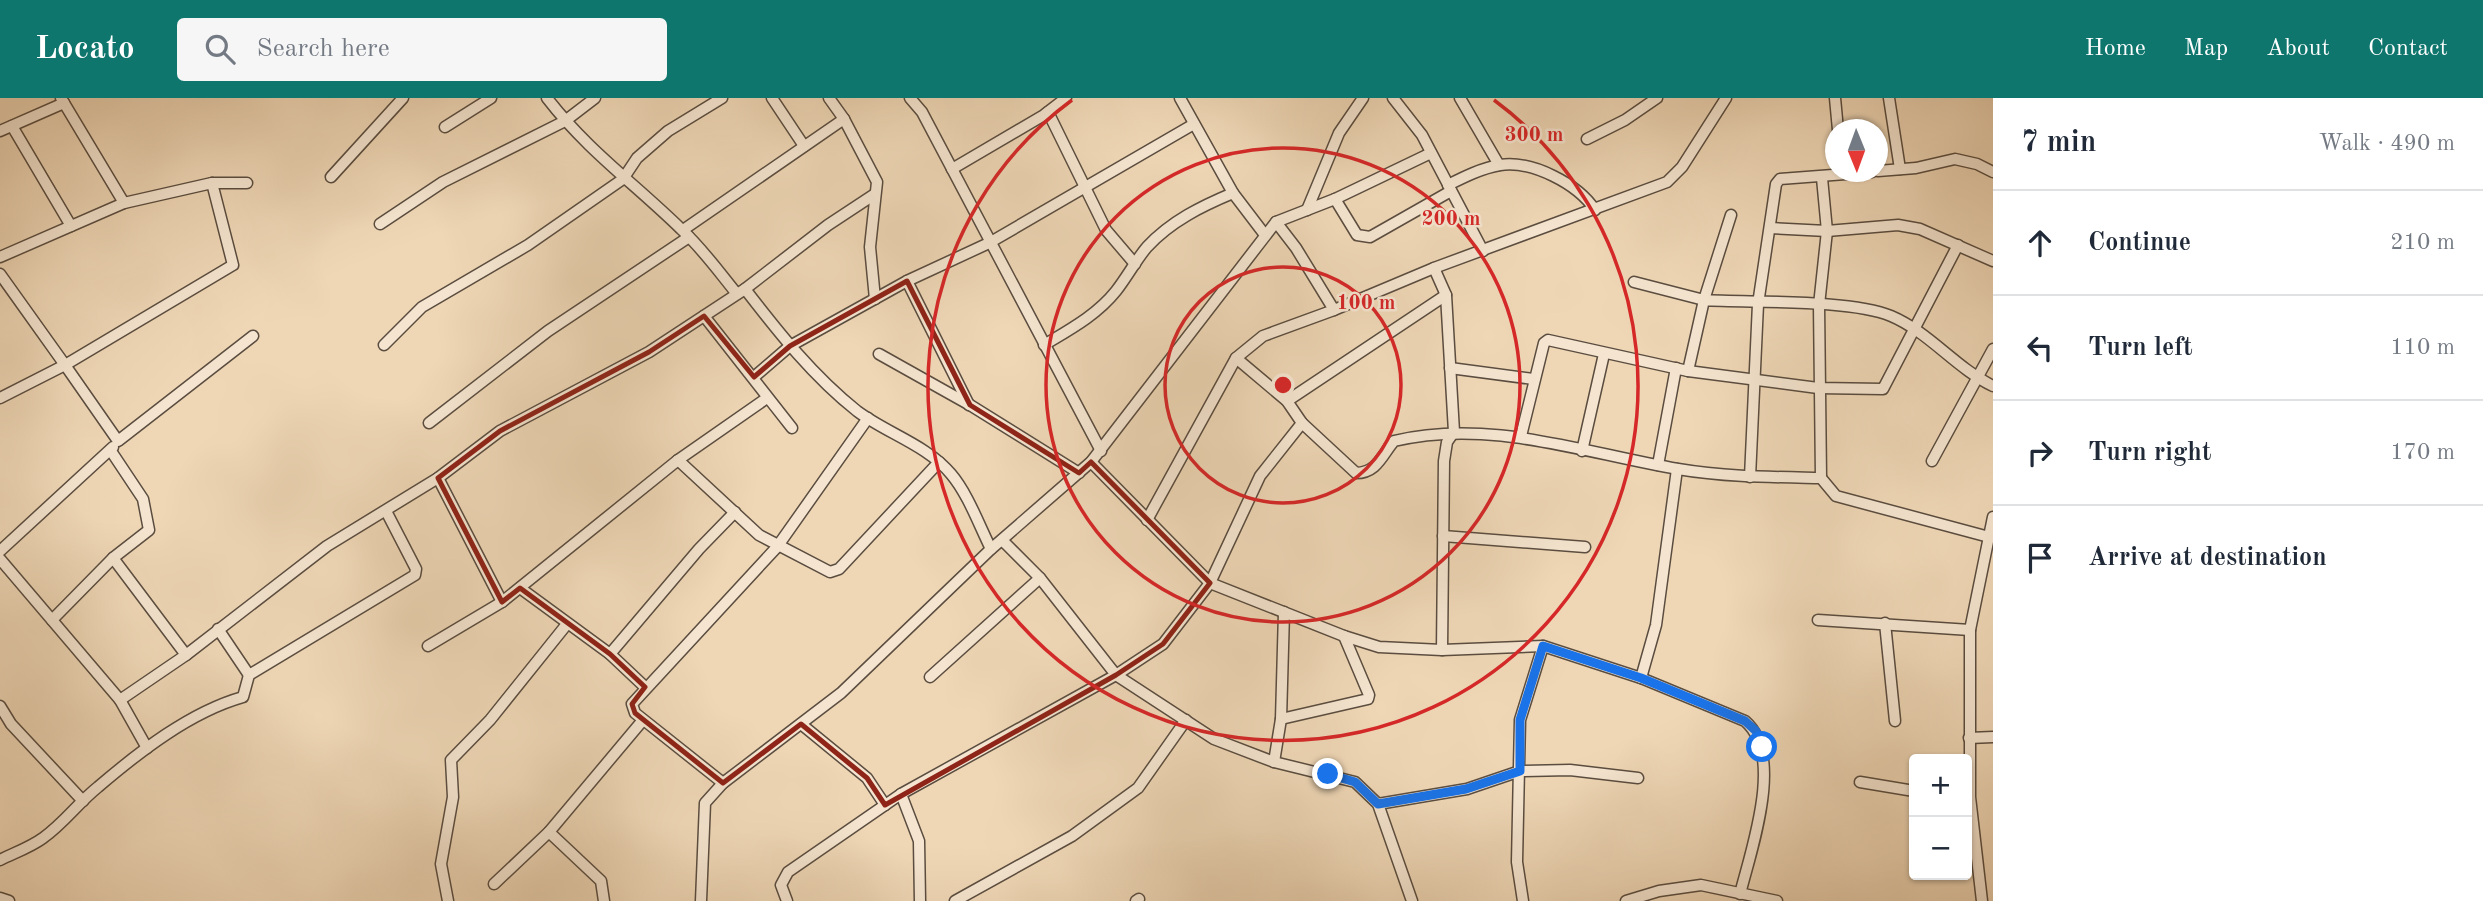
<!DOCTYPE html>
<meta charset="utf-8">
<style>
:root{--surface:#fff;--page:#f6f6f7;--text:#1f2937;--muted:#747a83;--line:#e0e1e3;--accent:#0f766e}
body{margin:0;font-family:"Old Standard TT",serif;background:var(--page);color:var(--text)}
.controls{position:absolute;right:21px;bottom:21px;display:grid;overflow:hidden;border-radius:7px;box-shadow:0 2px 5px #0004}
.controls button{width:63px;height:63px;display:grid;place-items:center;padding:0;border:0;border-bottom:2px solid var(--line);background:var(--surface);color:var(--text);font:35px sans-serif}
.compass{position:absolute;left:1825px;top:21px;width:63px;height:63px;border-radius:50%;background:var(--surface);box-shadow:0 2px 5px #0004;rotate:179deg}
.stop{position:absolute;width:21px;height:21px;margin:-16px;border:5px solid #1a73e8;border-radius:50%;background:#fff}
.stop.end{background:#1a73e8;border-color:#fff;box-shadow:0 2px 7px #0008}
.list{margin:0;padding:0;list-style:none}
h2{display:flex;justify-content:space-between;align-items:center;height:91px;margin:0;padding:0 28px;font-size:30px}
h2 small{font-size:23px;font-weight:400;color:var(--muted)}
.list li{display:grid;grid-template-columns:46px 1fr auto;gap:21px;align-items:center;box-sizing:border-box;height:105px;padding:0 28px;border-top:2px solid var(--line)}
.list b{display:block;font-size:26px;white-space:nowrap}
.list em{font-size:23px;font-style:normal;color:var(--muted)}
.icon{flex:none;width:38px;height:38px;fill:none;stroke:currentColor;stroke-width:2;stroke-linecap:round;stroke-linejoin:round}
.map{position:relative;flex:none;width:1993px;height:803px;overflow:hidden}
header{display:flex;align-items:center;gap:42px;box-sizing:border-box;height:98px;padding:0 35px;background:var(--accent);color:#fff}
header strong{font-size:33px}
nav{display:flex;gap:38px;margin-inline-start:auto;font-size:24px}
.search{width:490px;height:63px;background:var(--page);display:flex;align-items:center;gap:18px;box-sizing:border-box;padding:0 24px;border-radius:7px;color:var(--muted);font-size:26px}
main{display:flex}
aside{flex:1;background:var(--surface)}
.map>svg:first-child{display:block}
</style>
<header>
<strong>Locato</strong>
<div class="search"><svg class="icon" aria-label="search" viewBox="0 0 24 24"><circle cx="10" cy="10" r="6"/><path d="M15 15l6 6"/></svg>Search here</div>
<nav><a>Home</a><a>Map</a><a>About</a><a>Contact</a></nav>
</header>
<main>
<div class="map">
<svg width="1993" height="803" viewBox="0 0 1993 803">
<rect width="100%" height="100%" fill="#efd7b6"/>
<filter id="stains"><feTurbulence type="fractalNoise" baseFrequency=".00286" numOctaves="4"/><feColorMatrix values="0 0 0 0 .2 0 0 0 0 .09 0 0 0 0 .02 0 0 0 .5 -.17"/></filter>
<radialGradient id="worn" r=".72"><stop offset=".6" stop-color="#630" stop-opacity="0"/><stop offset="1" stop-color="#630" stop-opacity=".3"/></radialGradient>
<g fill="none" stroke-linecap="round" stroke-linejoin="round">
<defs>
<g id="minor">
<path d="M547 0C587 52 635 86 681 131 702 150 719 174 737 196"/>
<polyline points="772,0 804,48"/>
<polyline points="829,0 844,21 877,84 870,149 875,201"/>
<polyline points="910,0 922,14 1101,353"/>
<polyline points="1180,0 1233,95"/>
<polyline points="1393,0 1422,37 1483,153"/>
<polyline points="1460,0 1499,67"/>
<polyline points="1835,0 1838,32"/>
<polyline points="1889,0 1900,71"/>
<polyline points="1048,14 1106,132 1135,166"/>
<polyline points="12,28 71,128"/>
<polyline points="445,29 491,0"/>
<polyline points="0,33 64,5"/>
<polyline points="1587,41 1625,22 1657,0"/>
<polyline points="952,71 1044,17 1066,0"/>
<polyline points="1878,73 1916,70 1955,61 1977,66 1993,74"/>
<polyline points="331,79 403,0"/>
<polyline points="212,85 233,167 65,267 118,343 253,238"/>
<path d="M1448 87C1464 79 1482 70 1500 67 1532 62 1578 86 1595 112"/>
<polyline points="1335,101 1357,137 1370,139 1451,93"/>
<polyline points="124,105 212,85 247,85"/>
<polyline points="1307,112 1339,35 1363,0"/>
<polyline points="380,126 443,84 565,23 595,0"/>
<polyline points="1770,130 1827,133 1898,127 1920,131 1993,163"/>
<polyline points="683,132 844,21"/>
<polyline points="0,159 124,105 61,0"/>
<polyline points="1434,170 1446,197 1454,334 1447,344 1444,363 1442,552"/>
<polyline points="0,176 65,267 0,300"/>
<polyline points="907,183 969,307"/>
<polyline points="1634,184 1704,202 1731,117"/>
<path d="M745 191C779 235 813 278 857 313 886 335 927 347 951 376 968 396 979 427 991 451"/>
<polyline points="1334,212 1434,170 1667,84 1682,69 1726,0"/>
<polyline points="704,218 792,330"/>
<polyline points="384,247 422,209 528,147 623,81 637,60 668,33 722,0"/>
<path d="M1044 247C1069 232 1097 217 1116 193 1127 179 1136 162 1147 149 1171 123 1202 108 1233 95L1265 137"/>
<polyline points="879,256 970,307 1079,375"/>
<polyline points="1450,270 1533,281"/>
<path d="M1688 273 1704 202C1752 205 1850 201 1891 218 1929 234 1956 270 1993 288"/>
<polyline points="754,279 790,248 907,183 989,145 1194,26"/>
<polyline points="1287,303 1446,197"/>
<polyline points="429,325 548,233 689,139"/>
<path d="M1302 325 1356 375C1377 375 1382 357 1394 343 1490 320 1583 355 1678 371 1725 379 1773 379 1821 380L1836 398 1989 439"/>
<polyline points="1521,338 1544,245 1548,242 1688,273 1818,290 1883,291 1958,147"/>
<polyline points="1582,353 1604,256"/>
<polyline points="678,362 759,437 830,474 839,471 939,364"/>
<polyline points="1932,363 1993,251"/>
<path d="M1091 364 1210 485 1344 538 1379 549 1442 552 1543 548 1641 580 1745 623C1785 657 1751 752 1740 796"/>
<polyline points="1658,367 1676,270"/>
<polyline points="1750,379 1758,206 1776,86 1780,81 1872,74"/>
<polyline points="438,380 502,504"/>
<polyline points="1821,380 1819,207 1827,133 1822,80"/>
<polyline points="1147,422 1236,260 1263,238 1334,212 1296,150 1276,124 1335,101 1431,55"/>
<polyline points="1443,438 1585,449"/>
<polyline points="1002,442 1040,480 1116,577 1214,641 1274,664 1355,684 1378,706 1412,803"/>
<polyline points="0,453 113,349"/>
<polyline points="113,460 186,557"/>
<polyline points="0,461 120,602 147,650"/>
<polyline points="520,490 610,556 645,589"/>
<polyline points="52,522 113,460 149,432 143,401 111,353"/>
<polyline points="1818,522 1970,532"/>
<polyline points="1885,525 1895,623"/>
<polyline points="218,531 249,577"/>
<polyline points="428,548 502,504 678,362 767,300"/>
<polyline points="610,556 699,451 735,414"/>
<polyline points="930,579 1040,480"/>
<polyline points="1641,580 1656,527 1677,371"/>
<polyline points="120,602 186,557 327,448 438,380 500,333 649,254 745,191 828,127 875,96"/>
<polyline points="0,608 11,626 83,703"/>
<polyline points="1281,621 1368,601 1369,597 1344,538"/>
<polyline points="801,626 867,680 885,707"/>
<polyline points="1969,640 1993,639"/>
<polyline points="1274,664 1281,621 1284,514"/>
<polyline points="1860,684 1914,693"/>
<polyline points="723,685 635,615 632,606 777,449 868,320"/>
<polyline points="901,696 919,743 920,803"/>
<polyline points="1378,706 1467,691 1520,673 1570,672 1638,680"/>
<polyline points="549,734 601,783 604,803"/>
<path d="M0 762C14 755 31 749 43 740 64 725 78 705 98 689 139 654 190 614 243 599L249 577 415 477 416 471 386 413"/>
<polyline points="494,786 549,734 643,622"/>
<polyline points="0,800 9,803"/>
<polyline points="448,803 441,766 453,699 451,662 490,622 567,526"/>
<polyline points="701,803 705,705 723,685 841,595 991,451 1091,364 1276,124"/>
<polyline points="787,803 781,787 788,774 901,696 1116,577 1163,546 1210,485 1260,378 1302,325 1287,303 1236,260"/>
<polyline points="955,803 1072,738 1138,690 1186,622"/>
<polyline points="1136,803 1139,801"/>
<polyline points="1523,803 1517,764 1520,622 1543,548"/>
<polyline points="1626,803 1659,793 1701,787 1777,803"/>
<polyline points="1982,803 1970,699 1970,532 1993,419"/>
</g>
</defs>
<use href="#minor" stroke="#5a4d40" stroke-width="13"/>
<use href="#minor" stroke="#f5e5d0" stroke-width="10"/>
</g>
<g fill="none" stroke-linecap="round" stroke-linejoin="round">
<polyline stroke="#1a73e8" stroke-width="9" points="1328,676 1355,684 1378,706 1466,691 1520,673 1520,622 1543,548 1641,580 1745,623 1756,633 1762,649"/>
</g>
<path fill="none" stroke="#8f2418" stroke-width="5" stroke-linejoin="round" d="M907 183 970 307 1079 375 1091 364 1210 485 1163 546 1116 577 885 707 867 680 801 626 723 685 635 615 632 606 645 589 610 556 520 490 502 504 438 380 500 333 649 254 704 218 754 279 790 248Z"/>
<g fill="none" stroke="#d62828" stroke-width="3.5">
<circle cx="1283" cy="287" r="118"/>
<circle cx="1283" cy="287" r="237"/>
<path d="M1494 2A355 355 0 1 1 1072 2"/>
</g>
<circle cx="1283" cy="287" r="10" fill="#d62828" stroke="#f5e5d0" stroke-width="3.5"/>
<g font-size="21" text-anchor="middle" font-weight="bold" fill="#d62828" stroke="#f5e5d0" stroke-width="5" stroke-linejoin="round" paint-order="stroke">
<text x="1534" y="43">300 m</text>
<text x="1451" y="127">200 m</text>
<text x="1366" y="211">100 m</text>
</g>
<rect width="100%" height="100%" filter="url(#stains)"/>
<rect width="100%" height="100%" fill="url(#worn)"/>
</svg>
<div class="controls">
<button>+</button>
<button>−</button>
</div>
<svg class="compass" viewBox="-18 -18 36 36"><path d="M0-13l5 13h-10z" fill="#e53935"/><path d="M0 13l5-13h-10z" fill="#747a83"/></svg>
<div class="stop" style="left:1762px;top:649px"></div>
<div class="stop end" style="left:1328px;top:676px"></div>
</div>
<aside>
<h2>7 min<small>Walk · 490 m</small></h2>
<ul class="list">
<li><svg class="icon" aria-label="ahead" viewBox="0 0 24 24"><path d="M12 20V5M6 11l6-6 6 6"/></svg><div><b>Continue</b></div><em>210 m</em></li>
<li><svg class="icon" aria-label="left" viewBox="0 0 24 24"><path d="M17 20v-9H6M10 6l-5 5 5 5"/></svg><div><b>Turn left</b></div><em>110 m</em></li>
<li><svg class="icon" aria-label="right" viewBox="0 0 24 24"><path d="M7 20v-9h11M14 6l5 5-5 5"/></svg><div><b>Turn right</b></div><em>170 m</em></li>
<li><svg class="icon" aria-label="arrive" viewBox="0 0 24 24"><path d="M6 21V4h12l-3 4 3 4H6"/></svg><div><b>Arrive at destination</b></div></li>
</ul>
</aside>
</main>
